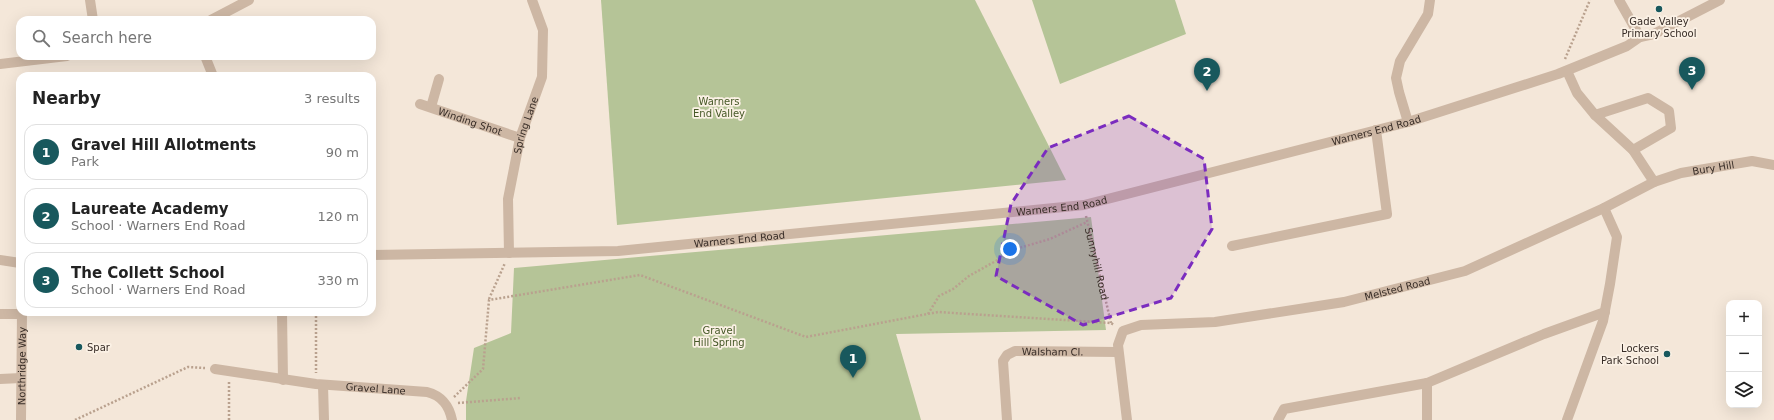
<!DOCTYPE html>
<meta charset="utf-8">
<style>
:root{--surface:#fff;--page:#f2f2f2;--text:#222;--muted:#767676;--line:#e0e0e0;--accent:#18585d}
body{margin:0;font-family:"DejaVu Sans",sans-serif;background:var(--page);color:var(--text)}
.controls{position:absolute;right:12px;bottom:12px;display:grid;overflow:hidden;border-radius:8px;box-shadow:0 4px 16px #0002}
.controls button{width:36px;height:36px;display:grid;place-items:center;padding:0;border:0;border-bottom:1px solid var(--line);background:var(--surface);color:var(--text);font:20px sans-serif}
.you{position:absolute;left:1010px;top:249px;width:14px;height:14px;margin:-10px;border:3px solid #fff;border-radius:50%;background:#1a73e8;box-shadow:0 0 0 6px #1a73e833}
.badge{display:grid;place-items:center;width:26px;height:26px;border-radius:50%;background:var(--accent);color:#fff;font-size:13px;font-weight:700}
.pin{position:absolute;translate:-50% -33px;filter:drop-shadow(0 1px 2px #0008)}
.pin::after{content:'';position:absolute;top:21px;width:14px;height:12px;background:inherit;clip-path:polygon(0 0,100% 0,50% 100%)}
.list{margin:0;padding:0;list-style:none}
h2{display:flex;justify-content:space-between;align-items:center;height:52px;margin:0;padding:0 16px;font-size:17px}
h2 small{font-size:13px;font-weight:400;color:var(--muted)}
.list li{display:grid;grid-template-columns:26px 1fr auto;gap:12px;align-items:center;box-sizing:border-box;height:56px;margin:0 8px 8px;padding:0 8px;border:1px solid var(--line);border-radius:12px}
.list b{display:block;font-size:15px;white-space:nowrap}
.list p{margin:0;font-size:13px;white-space:nowrap;color:var(--muted)}
.list em{font-size:13px;font-style:normal;color:var(--muted)}
.icon{flex:none;width:22px;height:22px;fill:none;stroke:currentColor;stroke-width:2;stroke-linecap:round;stroke-linejoin:round}
.map{position:relative;flex:none;width:1774px;height:420px;overflow:hidden}
.search{position:absolute;background:var(--surface);box-shadow:0 4px 16px #0002;left:16px;top:16px;width:360px;height:44px;display:flex;align-items:center;gap:10px;box-sizing:border-box;padding:0 14px;border-radius:12px;color:var(--muted);font-size:15px}
.panel{position:absolute;background:var(--surface);box-shadow:0 4px 16px #0002;left:16px;top:72px;width:360px;height:244px;border-radius:12px}
.map>svg:first-child{display:block}
</style>
<div class="map">
<svg width="1774" height="420" viewBox="0 0 1774 420">
<rect width="100%" height="100%" fill="#f4e7d9"/>
<g fill="#b5c497">
<polygon points="601,0 975,0 1066,180 617,225"/>
<polygon points="1032,0 1175,0 1186,34 1060,84"/>
<polygon points="1091,217 1106,330 896,334 921,420 466,420 466,401 474,348 511,333 514,268"/>
</g>
<g fill="none" stroke-linecap="round" stroke-linejoin="round">
<g stroke="#b9a18e" stroke-width="2.5" stroke-dasharray="2 2" stroke-linecap="butt">
<polyline points="1565,59 1590,0"/>
<path id="s1" d="M1086 216 1111 323"/>
<polyline points="489,299 505,263"/>
<polyline points="316,312 316,373"/>
<polyline points="928,314 939,296 953,289 969,276 1019,248 1050,239 1087,222"/>
<polyline points="229,382 229,420"/>
<polyline points="454,397 483,369 489,300 640,275 806,337 938,312 1111,323 1114,325"/>
<polyline points="458,403 521,398"/>
<polyline points="75,420 188,367 205,368"/>
</g>
<g stroke="#cdb7a4" stroke-width="10">
<polyline points="90,0 93,20"/>
<polyline points="1619,0 1640,37"/>
<polyline points="211,20 249,0"/>
<polyline points="205,56 213,76"/>
<polyline points="0,64 67,56"/>
<polyline points="1567,71 1577,93 1595,115 1633,150 1654,182"/>
<path id="s2" d="M420 104 520 138"/>
<polyline points="431,107 439,79"/>
<polyline points="1595,115 1648,98 1669,111 1671,128 1633,150"/>
<polyline points="1408,122 1399,92 1396,78 1400,61 1428,14 1430,0"/>
<polyline points="1232,246 1387,214 1376,130"/>
<path id="s3" d="M509 253 508 199 520 138 542 77 543 30 532 0"/>
<path id="s4" d="M372 255 618 251 1084 205 1408 122 1558 74 1627 46 1640 37 1654 34 1720 0"/>
<polyline points="0,260 20,263"/>
<polyline points="282,312 283,380"/>
<polyline points="0,314 22,314"/>
<path id="s5" d="M215 369 316 384 427 392C442 396 449 405 452 420"/>
<polyline points="0,379 21,378"/>
<polyline points="323,385 324,420"/>
<path id="s6" d="M21 420 22 312"/>
<path id="s7" d="M1007 420 1003 361 1007 355 1015 351 1118 352"/>
<path id="s8" d="M1127 420 1118 345 1123 331 1141 325 1215 322 1344 302 1465 271 1604 208 1654 182 1681 173 1752 161 1774 165"/>
<polyline points="1278,420 1284,409 1427,383 1544,334 1605,312"/>
<polyline points="1427,420 1427,383"/>
<polyline points="1567,420 1603,321 1610,284 1617,237 1604,208"/>
</g>
</g>
<path fill="#7b2cbf" fill-opacity="0.2" stroke="#7b2cbf" stroke-width="3" stroke-dasharray="8 5" stroke-linejoin="round" d="M1129 116 1204 159 1212 229 1171 298 1083 325 996 276 1011 204 1048 148Z"/>
<g fill="#18585d" stroke="#fbf1e5" stroke-width="1.5">
<circle cx="1659" cy="9" r="4"/>
<circle cx="79" cy="347" r="4"/>
<circle cx="1667" cy="354" r="4"/>
</g>
<g text-anchor="middle" dominant-baseline="central" stroke-width="3.5" stroke-linejoin="round" paint-order="stroke">
<g font-size="10" fill="#372c26" stroke="#fbf1e5">
<text x="1659" y="21">Gade Valley<tspan x="1659" dy="12">Primary School</tspan></text>
<text x="87" y="347" text-anchor="start">Spar</text>
<text x="1659" y="348" text-anchor="end">Lockers<tspan x="1659" dy="12">Park School</tspan></text>
</g>
<g font-size="10" fill="#465827" stroke="#fbf1e5">
<text x="719" y="101">Warners<tspan x="719" dy="12">End Valley</tspan></text>
<text x="719" y="330">Gravel<tspan x="719" dy="12">Hill Spring</tspan></text>
</g>
<g font-size="10" fill="#372c26" stroke="#fbf1e5">
<text stroke="none"><textPath href="#s2" startOffset="53">Winding Shot</textPath></text>
<text stroke="none"><textPath href="#s3" startOffset="130">Spring Lane</textPath></text>
<text stroke="none"><textPath href="#s4" startOffset="1016">Warners End Road</textPath></text>
<text stroke="none"><textPath href="#s8" startOffset="709">Bury Hill</textPath></text>
<text stroke="none"><textPath href="#s4" startOffset="692">Warners End Road</textPath></text>
<text stroke="none"><textPath href="#s4" startOffset="368">Warners End Road</textPath></text>
<text stroke="none"><textPath href="#s1" startOffset="49">Sunnyhill Road</textPath></text>
<text stroke="none"><textPath href="#s8" startOffset="369">Melsted Road</textPath></text>
<text stroke="none"><textPath href="#s7" startOffset="113">Walsham Cl.</textPath></text>
<text stroke="none"><textPath href="#s6" startOffset="54">Northridge Way</textPath></text>
<text stroke="none"><textPath href="#s5" startOffset="162">Gravel Lane</textPath></text>
</g>
</g>
</svg>
<div class="controls">
<button>+</button>
<button>−</button>
<button><svg class="icon" aria-label="layers" viewBox="0 0 24 24"><path d="M12 4l9 5-9 5-9-5zM3 14l9 5 9-5"/></svg></button>
</div>
<div class="you"></div>
<div class="pin badge" style="left:853px;top:378px">1</div>
<div class="pin badge" style="left:1207px;top:91px">2</div>
<div class="pin badge" style="left:1692px;top:90px">3</div>
<div class="search"><svg class="icon" aria-label="search" viewBox="0 0 24 24"><circle cx="10" cy="10" r="6"/><path d="M15 15l6 6"/></svg>Search here</div>
<section class="panel">
<h2>Nearby<small>3 results</small></h2>
<ul class="list">
<li><span class="badge">1</span><div><b>Gravel Hill Allotments</b><p>Park</p></div><em>90 m</em></li>
<li><span class="badge">2</span><div><b>Laureate Academy</b><p>School · Warners End Road</p></div><em>120 m</em></li>
<li><span class="badge">3</span><div><b>The Collett School</b><p>School · Warners End Road</p></div><em>330 m</em></li>
</ul>
</section>
</div>
